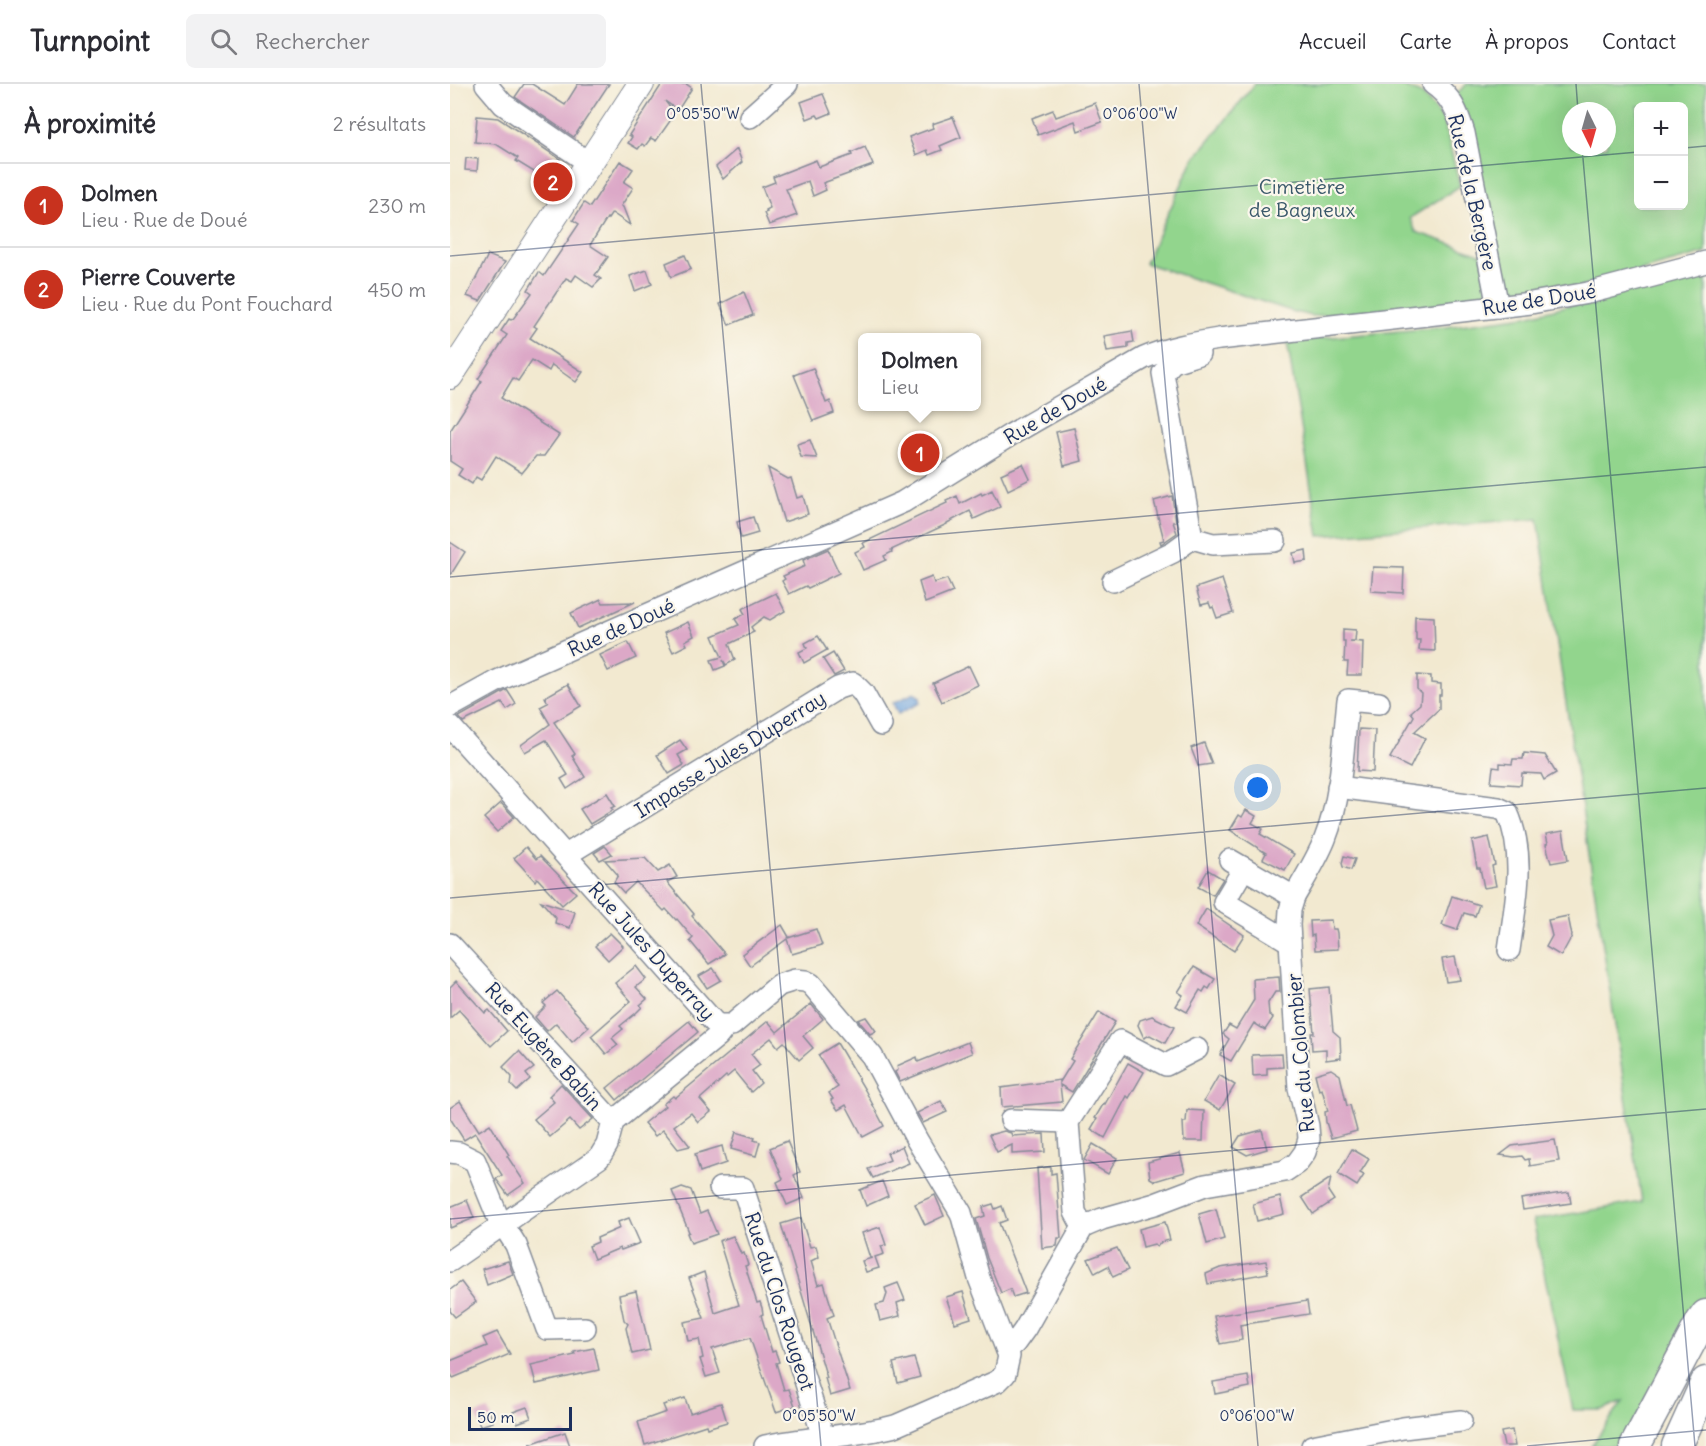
<!DOCTYPE html>
<html lang="fr">
<meta charset="utf-8">
<style>
:root{--surface:#fff;--page:#f2f2f3;--text:#2b2b33;--muted:#7c7c81;--line:#e1e1e2;--accent:#c8321e}
body{margin:0;font-family:Delius,sans-serif;background:var(--page);color:var(--text)}
.controls{position:absolute;right:18px;top:18px;display:grid;overflow:hidden;border-radius:9px;box-shadow:0 6px 24px #0002}
.controls button{width:54px;height:54px;display:grid;place-items:center;padding:0;border:0;border-bottom:2px solid var(--line);background:var(--surface);color:var(--text);font:30px sans-serif}
.compass{position:absolute;left:1112px;top:18px;width:54px;height:54px;border-radius:50%;background:var(--surface);box-shadow:0 6px 24px #0002;rotate:175deg}
.scale{position:absolute;left:18px;bottom:15px;width:104px;box-sizing:border-box;padding-left:6px;border:3px solid #1b2f5e;border-top:0;font-size:16px;line-height:21px;white-space:nowrap;color:#1b2f5e;-webkit-text-stroke:4px #fbf7ec;paint-order:stroke}
.you{position:absolute;left:808px;top:704px;width:21px;height:21px;margin:-15px;border:4px solid #fff;border-radius:50%;background:#1a73e8;box-shadow:0 0 0 9px #1a73e833}
.badge{display:grid;place-items:center;width:39px;height:39px;border-radius:50%;background:var(--accent);color:#fff;font-size:20px;font-weight:700}
.pin{position:absolute;translate:-50% -50%;border:3px solid #fff;box-shadow:0 2px 6px #0006}
.popup{position:absolute;left:408px;top:249px;width:123px;height:78px;box-sizing:border-box;display:grid;place-content:center;border-radius:9px;background:var(--surface);filter:drop-shadow(0 2px 4px #0005);font-size:20px;white-space:nowrap;color:var(--muted)}
.popup b{font-size:22px;color:var(--text)}
.popup::after{content:'';position:absolute;left:50%;top:100%;margin-left:-12px;border:12px solid transparent;border-top-color:var(--surface)}
.list{margin:0;padding:0;list-style:none}
h2{display:flex;justify-content:space-between;align-items:center;height:78px;margin:0;padding:0 24px;font-size:26px}
h2 small{font-size:20px;font-weight:400;color:var(--muted)}
.list li{display:grid;grid-template-columns:39px 1fr auto;gap:18px;align-items:center;box-sizing:border-box;height:84px;padding:0 24px;border-top:2px solid var(--line)}
.list b{display:block;font-size:22px;white-space:nowrap}
.list p{margin:0;font-size:20px;white-space:nowrap;color:var(--muted)}
.list em{font-size:20px;font-style:normal;color:var(--muted)}
.icon{flex:none;width:33px;height:33px;fill:none;stroke:currentColor;stroke-width:2;stroke-linecap:round;stroke-linejoin:round}
.map{position:relative;flex:none;width:1256px;height:1362px;overflow:hidden}
header{display:flex;align-items:center;gap:36px;box-sizing:border-box;height:84px;padding:0 30px;background:var(--surface);border-bottom:2px solid var(--line)}
header strong{font-size:28px}
nav{display:flex;gap:33px;margin-inline-start:auto;font-size:21px}
.search{width:420px;height:54px;background:var(--page);display:flex;align-items:center;gap:15px;box-sizing:border-box;padding:0 21px;border-radius:9px;color:var(--muted);font-size:22px}
main{display:flex}
aside{flex:1;background:var(--surface)}
.map>svg:first-child{display:block}
</style>
<header>
<strong>Turnpoint</strong>
<div class="search"><svg class="icon" aria-label="search" viewBox="0 0 24 24"><circle cx="10" cy="10" r="6"/><path d="M15 15l6 6"/></svg>Rechercher</div>
<nav><a>Accueil</a><a>Carte</a><a>À propos</a><a>Contact</a></nav>
</header>
<main>
<aside>
<h2>À proximité<small>2 résultats</small></h2>
<ul class="list">
<li><span class="badge">1</span><div><b>Dolmen</b><p>Lieu · Rue de Doué</p></div><em>230 m</em></li>
<li><span class="badge">2</span><div><b>Pierre Couverte</b><p>Lieu · Rue du Pont Fouchard</p></div><em>450 m</em></li>
</ul>
</aside>
<div class="map">
<svg width="1256" height="1362" viewBox="0 0 1256 1362">
<rect width="100%" height="100%" fill="#fbf7ec"/>
<filter id="ink" filterUnits="userSpaceOnUse"><feTurbulence type="fractalNoise" baseFrequency=".0167" numOctaves="2"/><feDisplacementMap in="SourceGraphic" scale="12" xChannelSelector="R" yChannelSelector="G"/><feConvolveMatrix kernelMatrix="1 2 1 2 8 2 1 2 1" color-interpolation-filters="sRGB"/></filter>
<filter id="wash" filterUnits="userSpaceOnUse"><feTurbulence type="fractalNoise" baseFrequency=".008" numOctaves="4" result="noise"/><feDisplacementMap in="SourceGraphic" scale="24" xChannelSelector="R" yChannelSelector="G"/><feGaussianBlur stdDeviation="1.35" result="paint"/><feColorMatrix in="noise" values="0 0 0 0 0 0 0 0 0 0 0 0 0 0 0 0 0 1.4 0 .05"/><feComposite in="paint" operator="in"/></filter>
<g filter="url(#wash)">
<rect width="100%" height="100%" fill="#f2e9d0"/>
<g fill="#92d58d" stroke="#568276" stroke-width="1.5" fill-rule="evenodd">
<polygon points="805,0 948,0 973,11 993,35 1010,102 960,134 966,148 1033,171 1038,208 1031,217 863,232 844,228 695,179 743,76"/>
<path d="M1017 0H1256V169L1120 206 1069 213 1057 207 1007 9ZM1188 22H1234V122H1188ZM1121 27H1157V63H1121Z"/>
<polygon points="1256,187 1256,1241 1213,1314 1167,1362 1141,1362 1173,1317 1152,1326 1123,1326 1083,1136 1192,1118 1088,435 869,452 837,257 996,243 1076,232"/>
</g>
<polygon fill="#71a4dd" stroke="#466a9e" stroke-width="1.5" points="464,609 470,613 470,619 448,630 443,619"/>
<g id="blocks">
<g fill="#dca8c7">
<polygon points="74,0 82,0 115,21 128,0 159,0 124,53 65,13"/>
<polygon points="212,0 236,0 242,4 228,26 215,17 225,30 206,57 201,54 195,62 192,60 188,65 178,59 182,53 179,51"/>
<polygon points="373,10 381,29 369,34 367,31 357,35 351,18"/>
<polygon points="645,19 652,38 628,47 625,37 588,51 582,34 603,26 606,33"/>
<polygon points="27,32 48,34 110,75 97,96 66,77 68,74 46,60 25,58"/>
<polygon points="503,33 511,53 490,62 492,66 479,71 477,66 466,71 459,53 483,44 482,40"/>
<polygon points="415,63 423,81 373,99 376,106 363,112 358,97 336,105 347,131 319,141 314,129 317,128 316,126 320,124 312,103 325,98 323,93 366,76 369,83 402,71 401,69"/>
<polygon points="287,65 292,78 273,95 266,83"/>
<polygon points="16,74 28,75 27,87 15,86"/>
<polygon points="170,77 183,85 174,98 183,104 171,122 173,123 180,141 162,129 158,135 157,134 140,161 158,173 145,191 151,195 143,203 126,191 122,197 116,194 84,242 87,244 80,254 133,288 126,298 102,281 99,287 82,276 68,297 63,294 51,314 109,351 94,372 86,372 72,389 46,372 31,396 26,393 22,400 8,391 12,385 0,377 0,347 32,297 28,295 57,251 51,247 59,235 61,236 63,235 82,209 78,206 89,188 94,192 129,140 123,136 134,119 140,123"/>
<polygon points="38,171 55,178 30,217 17,212"/>
<polygon points="235,171 241,185 221,193 216,179"/>
<polygon points="197,186 202,200 185,207 180,192"/>
<polygon points="294,208 303,231 279,241 270,220"/>
<polygon points="682,247 684,258 678,259 678,264 657,267 654,252"/>
<polygon points="363,284 376,319 380,317 384,329 363,337 344,291"/>
<polygon points="624,344 632,377 614,382 606,348"/>
<polygon points="360,356 367,374 351,373 347,360"/>
<polygon points="573,380 580,395 558,406 551,390"/>
<polygon points="318,384 338,395 341,394 347,414 353,412 358,430 334,438"/>
<polygon points="542,406 550,423 524,435 520,427 497,439 497,440 441,466 442,468 434,472 436,476 413,486 405,468 415,463 413,459 497,419 496,417 507,412 510,420 531,409 532,411"/>
<polygon points="722,412 726,438 723,438 727,449 711,460 710,457 714,456 704,417"/>
<polygon points="303,433 308,449 291,454 287,438"/>
<polygon points="0,458 15,468 0,492"/>
<polygon points="378,465 389,489 358,504 356,502 339,510 332,497 335,495 333,492 355,482 353,476"/>
<polygon points="856,466 857,477 845,479 843,469"/>
<polygon points="923,483 954,484 953,509 921,507"/>
<polygon points="482,493 484,499 497,495 503,508 475,519 469,498"/>
<polygon points="772,495 783,529 767,534 763,523 761,524 759,519 751,521 746,504"/>
<polygon points="326,509 335,527 320,536 314,533 301,543 304,548 279,560 285,576 276,581 273,576 275,582 265,586 261,576 272,573 263,552 289,541 285,535 295,530 292,525"/>
<polygon points="151,515 153,519 185,518 128,544 121,529"/>
<polygon points="965,532 984,533 985,567 969,566 970,556 966,556 966,548 965,548"/>
<polygon points="238,538 244,552 235,557 237,561 223,568 214,549"/>
<polygon points="893,545 906,546 905,557 899,557 913,558 912,591 897,591 898,578 894,578 895,557 893,557"/>
<polygon points="368,552 377,566 354,579 349,568 357,564 355,559"/>
<polygon points="178,558 186,574 158,587 150,571"/>
<polygon points="383,569 394,587 384,592 373,575"/>
<polygon points="519,582 528,601 492,618 483,599"/>
<polygon points="967,591 981,592 981,599 991,600 991,611 989,611 989,625 964,648 975,654 960,684 940,674 964,632 961,628 970,620 971,609 967,605"/>
<polygon points="118,600 131,622 104,638 125,670 122,672 135,693 117,705 111,695 118,691 96,656 75,668 71,661 100,640 90,623 98,619 95,613"/>
<polygon points="57,606 66,620 57,626 52,619 13,638 9,633"/>
<polygon points="909,645 925,646 923,688 907,687"/>
<polygon points="230,656 237,666 228,671 234,681 219,690 207,671"/>
<polygon points="754,659 762,680 748,682 741,664"/>
<polygon points="1074,669 1095,671 1106,689 1094,696 1091,690 1072,689 1071,701 1041,699 1043,683 1050,684 1050,679 1062,680 1063,675 1073,675"/>
<polygon points="157,709 165,722 161,724 163,726 140,740 130,725"/>
<polygon points="51,719 64,733 47,748 34,734"/>
<polygon points="796,726 806,732 802,739 813,745 810,750 844,770 835,786 813,775 816,769 780,746 789,731 792,733"/>
<polygon points="1113,747 1118,776 1101,779 1096,760 1098,759 1096,750"/>
<polygon points="1039,753 1045,781 1042,782 1046,802 1034,804 1030,784 1027,784 1022,757"/>
<polygon points="155,762 162,770 150,776 144,769"/>
<polygon points="76,763 86,775 90,772 126,809 112,821 87,794 85,797 64,774"/>
<polygon points="894,772 905,775 901,786 893,783 892,779"/>
<polygon points="195,774 208,788 220,781 227,793 217,798 244,830 242,832 275,870 259,880 240,857 243,854 227,835 226,836 216,825 214,827 186,798 174,809 164,798 168,791 155,776"/>
<polygon points="758,786 773,795 763,811 748,803"/>
<polygon points="1002,812 1029,821 1025,832 1014,829 1007,846 992,841"/>
<polygon points="91,817 125,828 120,844 105,839 106,834"/>
<polygon points="756,825 794,851 784,867 746,842"/>
<polygon points="1118,832 1122,852 1111,872 1096,863 1102,852 1098,836"/>
<polygon points="881,836 882,845 886,845 887,849 888,865 865,866 864,851 861,852 860,837"/>
<polygon points="332,841 339,853 338,854 366,845 372,861 342,870 337,855 300,882 292,870"/>
<polygon points="160,849 173,862 158,876 145,862"/>
<polygon points="1005,873 1010,896 996,898 992,875"/>
<polygon points="186,882 196,895 186,903 197,915 190,921 192,923 186,929 170,942 173,945 162,954 168,961 156,970 141,952 181,917 165,899"/>
<polygon points="744,883 765,895 759,905 756,903 753,908 750,906 737,928 726,922 733,911 728,908"/>
<polygon points="263,884 271,896 257,904 249,892"/>
<polygon points="829,893 830,908 825,908 818,919 819,931 823,934 815,946 804,939 781,977 770,971 779,955 773,950 779,941 786,945 804,916 803,895"/>
<polygon points="6,897 35,929 39,926 57,947 41,962 9,926 0,934 0,903"/>
<polygon points="879,903 883,947 890,953 891,974 876,976 876,965 862,966 861,949 864,949 860,905"/>
<polygon points="107,907 139,943 122,958 106,939 97,947 85,933 96,922 93,919"/>
<polygon points="361,920 373,935 353,952 363,964 349,976 334,958 328,963 321,954 301,970 310,981 302,987 311,999 301,1008 284,987 277,993 276,992 250,1015 261,1028 248,1038 241,1029 224,1042 240,1062 228,1065 213,1046 205,1052 194,1039 215,1022 213,1020 223,1012 225,1014 318,937 327,948"/>
<polygon points="649,928 665,938 622,1008 610,1001 612,1018 552,1023 551,1004 610,996 610,998 623,977 620,975"/>
<polygon points="702,932 724,943 715,959 700,951 694,954 688,941 690,936"/>
<polygon points="416,933 426,947 420,950 408,936"/>
<polygon points="239,937 248,948 167,1016 157,1004"/>
<polygon points="518,958 522,969 450,998 445,988 448,986 447,982 467,973 468,978"/>
<polygon points="387,959 415,1006 434,1042 413,1053 396,1021 388,1026 381,1016 383,1015 379,1009 388,1003 368,971"/>
<polygon points="69,967 84,984 76,990 80,995 67,1007 61,1001 62,993 53,983"/>
<polygon points="832,970 833,983 817,984 817,991 803,992 802,971"/>
<polygon points="678,979 694,988 679,1014 677,1012 655,1054 641,1045 647,1035 645,1034 654,1019 655,1020"/>
<polygon points="881,985 890,991 897,1022 900,1021 907,1047 881,1054 876,1038 875,1028 878,1027 872,1005 869,1006 865,990"/>
<polygon points="769,991 785,1001 770,1026 754,1017"/>
<polygon points="111,1000 143,1035 129,1046 120,1036 100,1053 84,1035 104,1018 99,1012"/>
<polygon points="10,1017 29,1047 40,1040 59,1071 57,1072 75,1099 58,1111 46,1095 52,1091 25,1049 14,1056 0,1034 0,1024"/>
<polygon points="491,1017 497,1028 473,1039 467,1029"/>
<polygon points="737,1026 754,1027 753,1057 734,1057 733,1038 736,1038"/>
<polygon points="812,1046 817,1065 797,1071 783,1063 790,1052"/>
<polygon points="554,1047 561,1049 562,1052 594,1050 595,1068 562,1070 562,1061 547,1068 539,1051"/>
<polygon points="286,1048 305,1054 304,1056 310,1058 306,1072 281,1065"/>
<polygon points="1105,1056 1109,1077 1080,1082 1079,1075 1075,1076 1072,1072 1064,1073 1050,1071 1062,1062"/>
<polygon points="337,1057 350,1088 344,1091 354,1114 337,1121 327,1098 333,1095 320,1064"/>
<polygon points="643,1060 667,1074 658,1090 634,1076"/>
<polygon points="272,1062 276,1079 250,1088 245,1070"/>
<polygon points="452,1062 459,1079 423,1094 418,1085 440,1076 437,1069"/>
<polygon points="902,1065 919,1075 910,1089 914,1091 907,1102 888,1090"/>
<polygon points="730,1069 735,1088 705,1097 700,1094 698,1078"/>
<polygon points="601,1083 601,1090 606,1089 611,1154 608,1154 607,1162 592,1164 587,1084"/>
<polygon points="881,1094 878,1107 884,1116 863,1130 852,1113"/>
<polygon points="432,1097 438,1112 416,1122 410,1106"/>
<polygon points="232,1103 241,1106 250,1130 257,1127 267,1150 241,1159 237,1149 239,1148 222,1107"/>
<polygon points="1119,1108 1121,1119 1073,1126 1071,1115"/>
<polygon points="485,1111 494,1132 475,1141 465,1120"/>
<polygon points="830,1113 834,1130 807,1137 803,1120"/>
<polygon points="17,1116 24,1134 0,1144 0,1123"/>
<polygon points="543,1120 545,1125 552,1122 557,1136 549,1139 576,1209 563,1213 560,1205 551,1209 537,1174 526,1135 535,1132 533,1123"/>
<polygon points="766,1125 774,1155 757,1160 749,1130"/>
<polygon points="179,1134 190,1159 171,1166 170,1164 144,1175 139,1162 148,1158 147,1154 170,1144 168,1138"/>
<polygon points="351,1134 360,1163 366,1162 369,1173 361,1177 368,1201 374,1199 378,1212 384,1231 377,1234 400,1306 380,1312 375,1294 377,1294 331,1140"/>
<polygon points="715,1138 720,1156 711,1158 707,1163 704,1160 693,1163 689,1145"/>
<polygon points="430,1143 436,1161 431,1162 434,1170 425,1173 429,1184 416,1188 412,1177 422,1174 420,1174 412,1149"/>
<polygon points="283,1152 291,1170 294,1169 298,1181 295,1182 307,1219 310,1218 312,1224 313,1230 311,1231 322,1268 325,1267 327,1272 329,1278 326,1279 334,1306 339,1305 345,1322 326,1328 300,1254 262,1265 270,1289 256,1293 250,1275 253,1274 249,1255 238,1257 234,1238 254,1234 239,1194 254,1188 265,1229 289,1221 269,1157"/>
<polygon points="667,1164 678,1186 663,1193 658,1182 645,1189 638,1175"/>
<polygon points="58,1177 63,1190 37,1201 32,1185"/>
<polygon points="816,1177 818,1189 758,1200 756,1190 770,1184"/>
<polygon points="11,1198 26,1218 5,1233 0,1227 0,1206"/>
<polygon points="448,1199 455,1216 447,1219 450,1232 430,1237 426,1221 434,1219 437,1210 435,1204"/>
<polygon points="186,1207 200,1266 182,1270 176,1244 178,1240 174,1236 169,1211"/>
<polygon points="513,1208 521,1234 505,1239 496,1213"/>
<polygon points="857,1217 859,1230 790,1241 792,1256 770,1260 764,1232"/>
<polygon points="47,1248 60,1270 3,1294 0,1288 0,1277 37,1262 33,1254"/>
<polygon points="144,1264 149,1286 86,1300 81,1281 125,1271 124,1268"/>
<polygon points="464,1274 470,1293 448,1299 443,1279"/>
<polygon points="798,1292 800,1303 765,1310 763,1298"/>
<polygon points="235,1314 240,1329 271,1319 277,1338 257,1344 256,1341 195,1361 188,1338 216,1328 213,1321"/>
<polygon points="77,1323 81,1334 67,1339 63,1328"/>
<polygon points="39,1326 43,1338 30,1342 26,1330"/>
<polygon points="1062,1346 1065,1362 1054,1362 1051,1348"/>
<polygon points="115,1348 120,1362 81,1362 80,1360"/>
</g>
</g>
</g>
<g filter="url(#ink)">
<use href="#blocks" fill-opacity="0" stroke="#868c97" stroke-width="1.5"/>
<g fill="none" stroke-linecap="round" stroke-linejoin="round">
<defs>
<g id="minor">
<polyline points="36,0 53,20 139,79"/>
<path d="M983 0C1001 12 1008 29 1014 49L1048 223"/>
<polyline points="300,33 337,0"/>
<polyline points="742,454 713,289 723,278 749,270"/>
<polyline points="663,497 723,468 742,454 763,460 825,457"/>
<path d="M0 623 47 597 453 418 562 350 694 274C719 263 743 259 769 255L1081 219 1138 209 1256 178"/>
<path d="M0 642 264 938 269 941H282L329 901 345 896 355 897 361 900 422 972 467 1056 511 1129 529 1194 559 1272 555 1290 548 1297 445 1342C402 1353 358 1353 315 1362"/>
<path d="M888 703 1048 724 1057 728C1077 772 1065 821 1059 866"/>
<polyline points="116,771 388,604 403,599 413,609 431,641"/>
<polyline points="794,784 774,818 840,858"/>
<path d="M844 813C855 794 867 775 875 755 892 712 893 662 898 616L929 619"/>
<polyline points="0,860 163,1038"/>
<polyline points="561,1036 618,1038"/>
<polyline points="0,1068 9,1069 25,1077 47,1131 66,1161 97,1245 135,1244"/>
<polyline points="270,1104 293,1104 373,1352"/>
<polyline points="633,1143 625,1128 618,1038 670,957 716,981 747,965"/>
<polyline points="0,1177 149,1074 157,1061 163,1038 268,952 276,942"/>
<polyline points="557,1265 565,1259 575,1245 633,1143 652,1135 705,1120 755,1101 835,1087 847,1079 855,1068 859,1055 858,1042 849,1004 839,841 840,826 844,813 780,776"/>
<polyline points="862,1362 953,1344 1011,1337"/>
</g>
<polyline id="major" points="0,292 191,0"/>
<g id="highway">
<polyline points="1185,1362 1251,1238 1256,1231"/>
<polyline points="1227,1362 1256,1298"/>
</g>
</defs>
<use href="#minor" stroke="#868c97" stroke-width="24"/>
<use href="#major" stroke="#868c97" stroke-width="28"/>
<use href="#highway" stroke="#868c97" stroke-width="33"/>
<use href="#minor" stroke="#fff" stroke-width="21"/>
<use href="#major" stroke="#fff" stroke-width="26"/>
<use href="#highway" stroke="#fff" stroke-width="30"/>
</g>
</g>
<path fill="none" stroke="#1b2f5e" stroke-width="1.5" stroke-opacity="0.45" d="M251 0 371 1362M689 0 808 1362M1126 0 1128 27M1132 63 1245 1362M1234 64 1256 62M0 172 1188 68M0 493 1256 383M0 814 1256 704M0 1135 1256 1025M1077 1362 1256 1346"/>
<g text-anchor="middle" dominant-baseline="central" stroke-width="4.5" stroke-linejoin="round" paint-order="stroke">
<g font-size="20" fill="#39586a" stroke="#fbf7ec">
<text x="852" y="102">Cimetière<tspan x="852" dy="23">de Bagneux</tspan></text>
</g>
<g font-size="20" fill="#1b2f5e" stroke="#fbf7ec">
<text transform="translate(1023 108) rotate(77)">Rue de la Bergère</text>
<text transform="translate(1089 215) rotate(-9)">Rue de Doué</text>
<text transform="translate(605 326) rotate(-30)">Rue de Doué</text>
<text transform="translate(171 543) rotate(-24)">Rue de Doué</text>
<text transform="translate(280 670) rotate(-32)">Impasse Jules Duperray</text>
<text transform="translate(202 867) rotate(48)">Rue Jules Duperray</text>
<text transform="translate(94 962) rotate(48)">Rue Eugène Babin</text>
<text transform="translate(850 969) rotate(-95)">Rue du Colombier</text>
<text transform="translate(330 1217) rotate(72)">Rue du Clos Rougeot</text>
</g>
</g>
<g font-size="15" text-anchor="middle" fill="#1b2f5e" stroke="#fbf7ec" stroke-width="4.5" stroke-linejoin="round" paint-order="stroke">
<text x="253" y="35">0°05'50"W</text>
<text x="690" y="35">0°06'00"W</text>
<text x="369" y="1337">0°05'50"W</text>
<text x="807" y="1337">0°06'00"W</text>
</g>
</svg>
<div class="controls">
<button>+</button>
<button>−</button>
</div>
<svg class="compass" viewBox="-18 -18 36 36"><path d="M0-13l5 13h-10z" fill="#e53935"/><path d="M0 13l5-13h-10z" fill="#7c7c81"/></svg>
<div class="scale">50 m</div>
<div class="you"></div>
<div class="pin badge" style="left:470px;top:369px">1</div>
<div class="popup"><b>Dolmen</b>Lieu</div>
<div class="pin badge" style="left:103px;top:98px">2</div>
</div>
</main>
